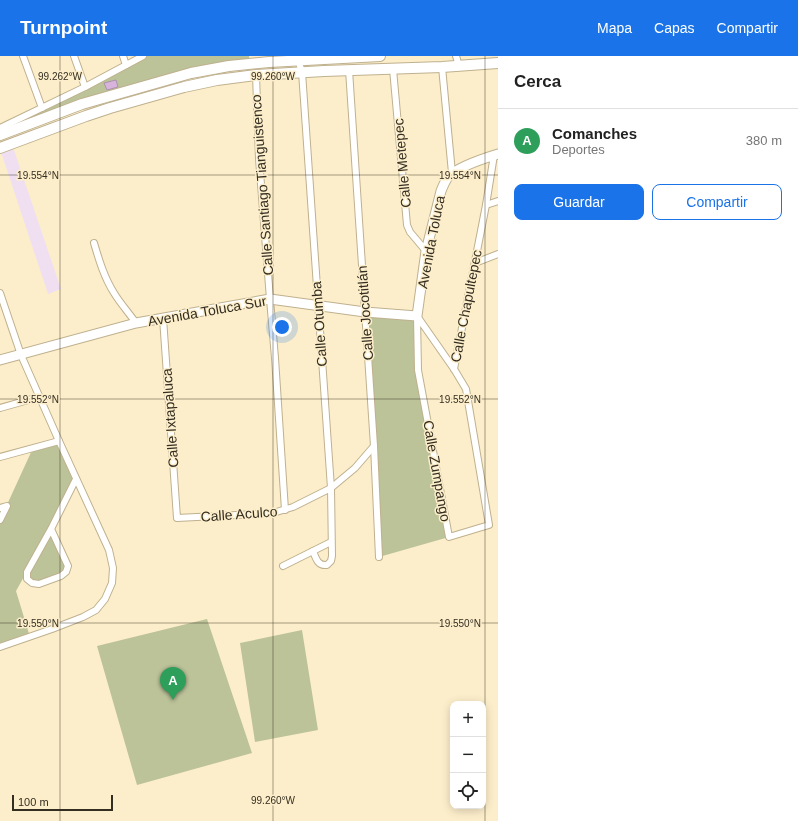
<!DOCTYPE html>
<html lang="es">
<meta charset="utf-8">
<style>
:root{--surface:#fff;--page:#f2f2f2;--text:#222;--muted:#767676;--line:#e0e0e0;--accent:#1a73e8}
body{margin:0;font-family:Arial,sans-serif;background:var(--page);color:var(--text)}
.controls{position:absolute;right:12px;bottom:12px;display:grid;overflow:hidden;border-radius:8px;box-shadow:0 2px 10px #0003}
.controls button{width:36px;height:36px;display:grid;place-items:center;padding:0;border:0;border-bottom:1px solid var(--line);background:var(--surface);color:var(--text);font:20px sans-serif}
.scale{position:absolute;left:12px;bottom:10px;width:101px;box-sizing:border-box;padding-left:4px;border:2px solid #332e20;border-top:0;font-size:11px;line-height:14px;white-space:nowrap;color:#332e20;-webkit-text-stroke:3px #fdeecb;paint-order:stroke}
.you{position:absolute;left:282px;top:271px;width:14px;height:14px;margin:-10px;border:3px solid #fff;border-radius:50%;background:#1a73e8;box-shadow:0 0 0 6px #1a73e833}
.badge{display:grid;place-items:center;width:26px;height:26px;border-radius:50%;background:var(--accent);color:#fff;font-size:13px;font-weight:700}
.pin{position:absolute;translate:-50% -33px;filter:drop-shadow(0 1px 2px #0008)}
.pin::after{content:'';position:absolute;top:21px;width:14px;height:12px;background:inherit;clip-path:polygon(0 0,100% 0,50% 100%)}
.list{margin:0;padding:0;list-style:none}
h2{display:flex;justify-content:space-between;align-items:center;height:52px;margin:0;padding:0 16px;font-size:17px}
h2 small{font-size:13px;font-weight:400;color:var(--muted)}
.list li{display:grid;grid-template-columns:26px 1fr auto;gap:12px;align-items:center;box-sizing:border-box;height:64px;padding:0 16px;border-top:1px solid var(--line)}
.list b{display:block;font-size:15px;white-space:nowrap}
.list p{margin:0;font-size:13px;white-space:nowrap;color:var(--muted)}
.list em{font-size:13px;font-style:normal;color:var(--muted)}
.actions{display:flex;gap:8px;padding:12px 16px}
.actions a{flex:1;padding:9px 0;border:1px solid var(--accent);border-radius:8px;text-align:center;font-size:14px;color:var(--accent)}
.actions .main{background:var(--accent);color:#fff}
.icon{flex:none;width:22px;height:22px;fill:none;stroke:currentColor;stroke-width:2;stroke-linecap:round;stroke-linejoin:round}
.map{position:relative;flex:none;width:498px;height:765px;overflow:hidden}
header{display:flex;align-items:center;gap:24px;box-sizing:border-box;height:56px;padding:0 20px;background:var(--accent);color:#fff}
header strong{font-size:19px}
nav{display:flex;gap:22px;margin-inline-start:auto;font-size:14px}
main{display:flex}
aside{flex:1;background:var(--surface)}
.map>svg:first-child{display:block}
</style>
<header>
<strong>Turnpoint</strong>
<nav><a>Mapa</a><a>Capas</a><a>Compartir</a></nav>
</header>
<main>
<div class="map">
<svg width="498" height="765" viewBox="0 0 498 765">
<rect width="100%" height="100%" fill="#fdeecb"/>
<polygon fill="#f0dff1" points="12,88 61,233 48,238 0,93"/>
<g fill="#bcc399">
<polygon points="143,0 249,0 250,8 229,10 0,72"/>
<polygon points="365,256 417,260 418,314 449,481 379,501"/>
<polygon points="59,385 76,423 51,473 65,504 66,516 32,527 26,517 16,535 30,581 0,592 0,464 33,392"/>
<polygon points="207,563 252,697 137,729 97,590"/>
<polygon points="302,574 318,674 255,686 240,587"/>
</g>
<polygon fill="#d8b3db" stroke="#ab91ad" points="116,24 118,31 107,34 104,27"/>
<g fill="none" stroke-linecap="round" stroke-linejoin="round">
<defs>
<g id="street">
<polyline points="23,0 42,52"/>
<polyline points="74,0 85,31"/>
<polyline points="123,0 126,9"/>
<polyline points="456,0 459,10"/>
<path d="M298 4 302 16 331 432 332 500 331 505 327 509C318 510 316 503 313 495"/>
<polyline points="442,11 452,117"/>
<polyline points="393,13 407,169 410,176 426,195"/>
<polyline points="349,14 374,390 379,501"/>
<polyline points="256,19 259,103 270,243 275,302 285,454"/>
<polyline points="0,72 85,31 143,0"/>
<polyline points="486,149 498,145"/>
<path d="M94 187C99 204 104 221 114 237 120 247 129 257 136 267"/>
<polyline points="475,207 498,198"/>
<polyline points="0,237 21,299 59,385 109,494 113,512 112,527 105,543 96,554 83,561 52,573 0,591"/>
<polygon points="417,260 454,313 466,333 489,469 449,481 418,314"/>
<polyline points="163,262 177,462 273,457 293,451 331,432 355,412 374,390"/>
<polyline points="454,313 486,149 494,99"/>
<polyline points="0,352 39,341"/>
<polyline points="0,401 59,385"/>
<polyline points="0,452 7,450 0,464"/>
<polyline points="51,473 68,510 66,516 61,520 39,528 32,527 27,523 27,516 51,473 76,423"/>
<polyline points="283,510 331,486"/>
</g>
<path id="secondary" d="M0 304 136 267 270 243 365 256 417 260 426 195 441 135C443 130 445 125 448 121 457 111 485 102 498 98"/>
<g id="primary">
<polyline points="0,79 82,48 191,17 229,10 269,6 380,0"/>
<polyline points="0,92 86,60 110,52 184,31 217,24 256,19 324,15 442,11 498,7"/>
</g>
</defs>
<use href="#street" stroke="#bfb18f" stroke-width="8"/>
<use href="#secondary" stroke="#bfb18f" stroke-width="11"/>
<use href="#primary" stroke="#bfb18f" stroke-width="12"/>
<use href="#street" stroke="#fff" stroke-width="6"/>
<use href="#secondary" stroke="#fff" stroke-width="9"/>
<use href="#primary" stroke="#fff" stroke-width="10"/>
</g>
<path fill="none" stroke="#332e20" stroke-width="1" stroke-opacity="0.45" d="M60 0V765M273 0V765M485 0V765M0 119H498M0 343H498M0 567H498"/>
<g text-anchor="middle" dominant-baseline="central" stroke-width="3" stroke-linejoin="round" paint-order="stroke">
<g font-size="14" fill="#332e20" stroke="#fdeecb">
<text transform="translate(402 107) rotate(-95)">Calle Metepec</text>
<text transform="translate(262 129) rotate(-94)">Calle Santiago Tianguistenco</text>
<text transform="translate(431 186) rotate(-79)">Avenida Toluca</text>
<text transform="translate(466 250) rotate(-79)">Calle Chapultepec</text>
<text transform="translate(207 255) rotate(-10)">Avenida Toluca Sur</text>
<text transform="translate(365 257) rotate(-94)">Calle Jocotitlán</text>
<text transform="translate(319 268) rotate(-94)">Calle Otumba</text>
<text transform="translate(170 362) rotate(-94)">Calle Ixtapaluca</text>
<text transform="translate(437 415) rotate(80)">Calle Zumpango</text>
<text transform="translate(239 458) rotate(-4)">Calle Aculco</text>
</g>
</g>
<g font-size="10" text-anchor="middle" fill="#332e20" stroke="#fdeecb" stroke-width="3" stroke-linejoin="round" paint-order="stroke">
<text x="60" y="24">99.262°W</text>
<text x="273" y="24">99.260°W</text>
<text x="38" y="123">19.554°N</text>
<text x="460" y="123">19.554°N</text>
<text x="38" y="347">19.552°N</text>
<text x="460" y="347">19.552°N</text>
<text x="38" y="571">19.550°N</text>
<text x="460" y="571">19.550°N</text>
<text x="273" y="748">99.260°W</text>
</g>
</svg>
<div class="controls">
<button>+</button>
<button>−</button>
<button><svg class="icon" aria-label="locate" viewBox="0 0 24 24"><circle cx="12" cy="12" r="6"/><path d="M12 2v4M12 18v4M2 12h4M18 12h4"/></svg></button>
</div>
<div class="scale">100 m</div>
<div class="you"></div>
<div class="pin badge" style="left:173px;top:644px;background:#2e9e5b">A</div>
</div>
<aside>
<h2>Cerca<small></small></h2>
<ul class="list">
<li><span class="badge" style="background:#2e9e5b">A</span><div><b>Comanches</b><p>Deportes</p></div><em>380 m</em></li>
</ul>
<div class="actions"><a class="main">Guardar</a><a>Compartir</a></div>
</aside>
</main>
